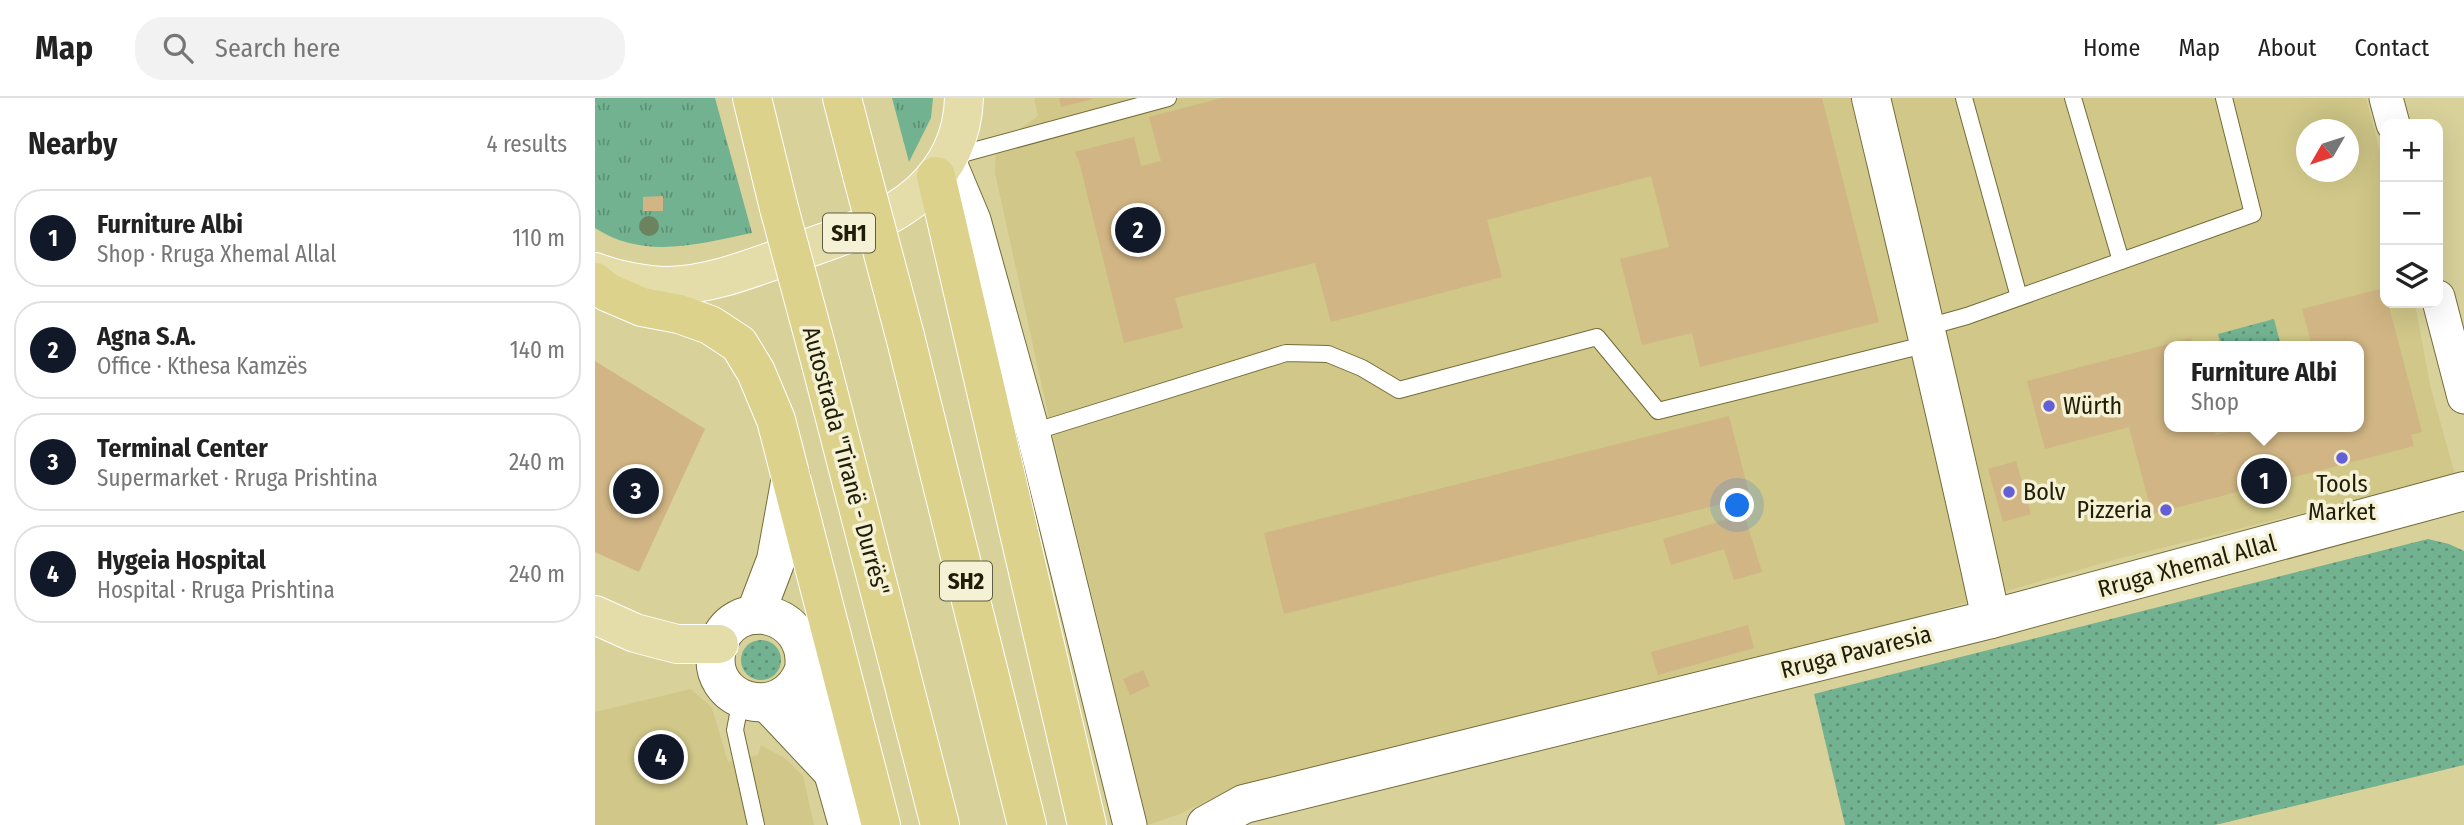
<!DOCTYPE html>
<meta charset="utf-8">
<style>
:root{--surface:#fff;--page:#f2f2f2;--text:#222;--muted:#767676;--line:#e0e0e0;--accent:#111827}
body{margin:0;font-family:"Fira Sans Condensed",sans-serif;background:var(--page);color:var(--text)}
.controls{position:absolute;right:21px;top:21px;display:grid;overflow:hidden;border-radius:14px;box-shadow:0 7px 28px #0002}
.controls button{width:63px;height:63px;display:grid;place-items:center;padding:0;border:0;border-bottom:2px solid var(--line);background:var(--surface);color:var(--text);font:35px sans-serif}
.compass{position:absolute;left:1701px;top:21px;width:63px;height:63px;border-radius:50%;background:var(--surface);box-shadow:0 7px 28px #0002;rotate:231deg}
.you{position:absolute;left:1143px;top:408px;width:24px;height:24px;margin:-18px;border:5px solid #fff;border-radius:50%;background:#1a73e8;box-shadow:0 0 0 10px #1a73e833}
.badge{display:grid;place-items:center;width:46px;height:46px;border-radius:50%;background:var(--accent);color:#fff;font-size:23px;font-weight:700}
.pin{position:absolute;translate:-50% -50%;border:4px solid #fff;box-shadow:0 2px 7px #0006}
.popup{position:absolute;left:1569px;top:243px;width:200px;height:91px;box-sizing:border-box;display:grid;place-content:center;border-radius:14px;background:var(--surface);filter:drop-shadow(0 2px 5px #0005);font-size:23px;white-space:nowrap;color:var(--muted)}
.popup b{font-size:26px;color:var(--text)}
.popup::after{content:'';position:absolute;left:50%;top:100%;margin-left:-14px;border:14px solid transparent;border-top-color:var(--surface)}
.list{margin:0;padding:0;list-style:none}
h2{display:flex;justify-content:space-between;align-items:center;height:91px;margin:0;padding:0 28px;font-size:30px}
h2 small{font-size:23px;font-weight:400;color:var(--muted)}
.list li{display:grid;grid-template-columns:46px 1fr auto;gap:21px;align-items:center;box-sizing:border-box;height:98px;margin:0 14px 14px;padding:0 14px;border:2px solid var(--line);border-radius:28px}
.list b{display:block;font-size:26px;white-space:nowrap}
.list p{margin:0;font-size:23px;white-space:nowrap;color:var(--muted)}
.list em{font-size:23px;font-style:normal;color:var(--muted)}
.icon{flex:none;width:38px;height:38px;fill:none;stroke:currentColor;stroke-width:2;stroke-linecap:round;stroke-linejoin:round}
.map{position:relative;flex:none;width:1869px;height:727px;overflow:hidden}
header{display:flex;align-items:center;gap:42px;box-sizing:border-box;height:98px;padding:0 35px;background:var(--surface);border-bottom:2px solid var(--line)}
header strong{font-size:33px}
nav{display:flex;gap:38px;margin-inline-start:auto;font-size:24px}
.search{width:490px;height:63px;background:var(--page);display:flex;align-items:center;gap:18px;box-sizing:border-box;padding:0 24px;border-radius:28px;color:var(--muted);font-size:26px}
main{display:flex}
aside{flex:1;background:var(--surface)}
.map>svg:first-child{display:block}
</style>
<header>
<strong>Map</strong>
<div class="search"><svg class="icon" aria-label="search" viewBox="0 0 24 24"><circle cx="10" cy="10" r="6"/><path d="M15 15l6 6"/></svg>Search here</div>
<nav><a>Home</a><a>Map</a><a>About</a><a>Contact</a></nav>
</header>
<main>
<aside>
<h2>Nearby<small>4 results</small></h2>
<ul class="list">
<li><span class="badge">1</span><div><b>Furniture Albi</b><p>Shop · Rruga Xhemal Allal</p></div><em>110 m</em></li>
<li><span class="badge">2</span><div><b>Agna S.A.</b><p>Office · Kthesa Kamzës</p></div><em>140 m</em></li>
<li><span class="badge">3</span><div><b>Terminal Center</b><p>Supermarket · Rruga Prishtina</p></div><em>240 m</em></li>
<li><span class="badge">4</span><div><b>Hygeia Hospital</b><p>Hospital · Rruga Prishtina</p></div><em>240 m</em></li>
</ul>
</aside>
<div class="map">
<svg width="1869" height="727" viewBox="0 0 1869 727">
<defs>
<pattern id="grass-dots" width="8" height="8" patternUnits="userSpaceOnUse" patternTransform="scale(1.75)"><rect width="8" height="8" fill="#72b291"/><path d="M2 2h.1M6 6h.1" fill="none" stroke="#5d9074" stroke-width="1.8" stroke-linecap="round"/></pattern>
<pattern id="park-tufts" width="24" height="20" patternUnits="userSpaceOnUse" patternTransform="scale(1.75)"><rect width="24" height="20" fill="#72b291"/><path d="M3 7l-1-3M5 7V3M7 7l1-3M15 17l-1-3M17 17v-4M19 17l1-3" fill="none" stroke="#5d9074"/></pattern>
</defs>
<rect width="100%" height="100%" fill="#d8d19a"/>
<g fill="#d0c788" fill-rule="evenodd">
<path d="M439 0H1771L1790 73V205H1820L1835 287 1860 377 1522 461 1304 524 644 687 585 716 553 727 456 329 400 75 401 48 443 18ZM1712 32H1754V74H1712ZM1574 248H1764V329H1574Z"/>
<polygon points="96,591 117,610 133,664 163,657 166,647 191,661 208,678 219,727 0,727 0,614"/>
</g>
<g fill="url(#grass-dots)">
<polygon points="1679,221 1686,248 1626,248 1623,236"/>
<polygon points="1833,441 1854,446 1869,453 1869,667 1620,727 1250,727 1219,596"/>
<circle cx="166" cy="562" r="20"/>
</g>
<g fill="url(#park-tufts)">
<path d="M0 0H120L157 135C104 146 49 162 0 130Z"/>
<polygon points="297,0 338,0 336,20 314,64"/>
</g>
<g fill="#d1b584">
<polygon points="464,0 497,0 497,1 466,9"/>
<polygon points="627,0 1227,0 1284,224 1105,269 1097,235 1047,247 1025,161 1074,149 1056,78 892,122 907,179 736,224 720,165 580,200 588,230 529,245 484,63 480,54 539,39 546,68 566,63 554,19"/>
<polygon points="68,98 68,113 48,113 48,99"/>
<polygon points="1789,190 1790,205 1793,205 1827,334 1816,337 1819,348 1557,416 1534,329 1450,351 1432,283 1596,240 1598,248 1574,248 1574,329 1619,329 1621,337 1654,329 1763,329 1764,248 1717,248 1707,211"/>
<polygon points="0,263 110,331 44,474 0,454"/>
<polygon points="1134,318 1155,399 689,516 669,435"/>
<polygon points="1421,363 1436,416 1408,424 1393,371"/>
<polygon points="1149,416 1167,474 1139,482 1129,451 1076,467 1068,441"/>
<polygon points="1153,527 1159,550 1063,577 1056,554"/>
<polygon points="548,572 555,588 535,597 528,581"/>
</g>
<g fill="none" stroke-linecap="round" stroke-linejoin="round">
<defs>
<g id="service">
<polyline points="1369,0 1424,199"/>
<polyline points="1478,0 1526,163"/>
<polyline points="356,59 573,0"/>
<polyline points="1329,230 1372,218 1658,116 1629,0"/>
<polyline points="438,334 691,255 733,256 767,270 804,292 1002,239 1063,313 1333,246"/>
<polyline points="146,601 140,632 161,727"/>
</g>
<g id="minor">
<polyline points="1791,0 1798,26"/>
<polyline points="353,60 379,122 438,334 535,727"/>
<polyline points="1843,199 1869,299"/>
</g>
<g id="secondary">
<path d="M1276 0C1317 173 1359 347 1396 521"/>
<polyline points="160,517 181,462 196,379"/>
<path d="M209 572C188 628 109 605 122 550 136 495 217 512 209 572L253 727"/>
<polyline points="173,605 236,672"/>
<polyline points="611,727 649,706 1396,521 1869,393"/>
</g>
<g id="primary">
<path d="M0 174C21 182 50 188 73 188 116 187 157 170 197 156 240 140 291 126 326 94 353 69 368 36 369 0"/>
<polyline points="0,517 40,535 82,546 124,546"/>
</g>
<g id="trunk">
<polyline points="157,0 184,110"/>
<polyline points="247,0 267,77"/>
<polyline points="341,78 492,727"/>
<polyline points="0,184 12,194 47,209 84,216 115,227 144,246 161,274 181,322 286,727"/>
<polyline points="310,238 432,727"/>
<polyline points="226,266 345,727"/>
</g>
</defs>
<use href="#service" stroke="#746c39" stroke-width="18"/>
<use href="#minor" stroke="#746c39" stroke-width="35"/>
<use href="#secondary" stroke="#746c39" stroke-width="40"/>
<use href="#primary" stroke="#fff" stroke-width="40"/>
<use href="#trunk" stroke="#fff" stroke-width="40"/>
<use href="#service" stroke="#fff" stroke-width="16"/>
<use href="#minor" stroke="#fff" stroke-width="33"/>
<use href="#secondary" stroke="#fff" stroke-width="38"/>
<use href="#primary" stroke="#e5dda9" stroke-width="38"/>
<use href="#trunk" stroke="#dcd28c" stroke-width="38"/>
<defs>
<g id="trunk-bridge">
<polyline points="267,77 310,238"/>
<polyline points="184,110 226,266"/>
</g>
</defs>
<use href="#trunk-bridge" stroke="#fff" stroke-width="40" stroke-linecap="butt"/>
<use href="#trunk-bridge" stroke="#dcd28c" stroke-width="38"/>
</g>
<circle fill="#6c835f" cx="54" cy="128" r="10"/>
<g fill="#645ed7" stroke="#f4f1d5" stroke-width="2.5">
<circle cx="1454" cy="308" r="7"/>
<circle cx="1747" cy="360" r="7"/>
<circle cx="1414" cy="394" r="7"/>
<circle cx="1571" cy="412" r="7"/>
</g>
<g text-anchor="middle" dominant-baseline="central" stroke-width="7" stroke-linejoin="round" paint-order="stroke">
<g fill="#f4f1d5" stroke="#5f5c45" stroke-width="2">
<rect x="228" y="115.5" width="52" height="39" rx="5"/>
<rect x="345" y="463.5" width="52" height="39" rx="5"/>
</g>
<g font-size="23" font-weight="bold" fill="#1f1c07">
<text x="254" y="135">SH1</text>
<text x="371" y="483">SH2</text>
</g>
<g font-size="24" fill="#1f1c07" stroke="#f4f1d5" text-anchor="start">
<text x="1468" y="308">Würth</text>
<text x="1747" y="386" text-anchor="middle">Tools<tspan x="1747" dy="28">Market</tspan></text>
<text x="1428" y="394">Bolv</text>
<text x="1557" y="412" text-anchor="end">Pizzeria</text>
</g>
<g font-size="24" fill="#1f1c07" stroke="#f4f1d5">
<text transform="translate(251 363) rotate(75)">Autostrada "Tiranë - Durrës"</text>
<text transform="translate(1592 468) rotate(-15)">Rruga Xhemal Allal</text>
<text transform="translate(1261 554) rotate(-14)">Rruga Pavaresia</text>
</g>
</g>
</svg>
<div class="controls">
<button>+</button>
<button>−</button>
<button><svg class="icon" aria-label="layers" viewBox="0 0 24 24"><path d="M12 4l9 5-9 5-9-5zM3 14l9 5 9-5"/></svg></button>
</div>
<svg class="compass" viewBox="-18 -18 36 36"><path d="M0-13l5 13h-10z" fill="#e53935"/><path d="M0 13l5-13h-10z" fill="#767676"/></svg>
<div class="you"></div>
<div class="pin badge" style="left:1669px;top:383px">1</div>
<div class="popup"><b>Furniture Albi</b>Shop</div>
<div class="pin badge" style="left:543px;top:132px">2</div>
<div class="pin badge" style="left:41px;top:393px">3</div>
<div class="pin badge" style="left:66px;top:659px">4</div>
</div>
</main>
